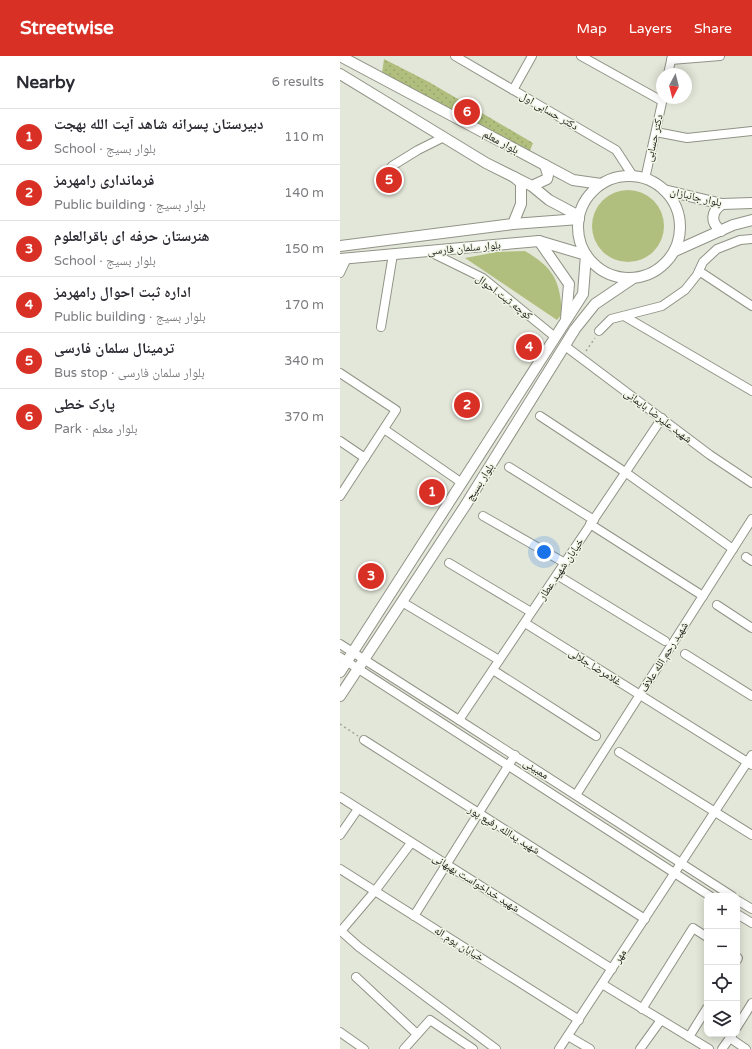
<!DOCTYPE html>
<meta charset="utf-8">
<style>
:root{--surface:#fff;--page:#f7f7f7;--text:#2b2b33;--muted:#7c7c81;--line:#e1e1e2;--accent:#d93025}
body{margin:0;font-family:"Varela Round","Noto Naskh Arabic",sans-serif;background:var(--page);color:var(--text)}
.controls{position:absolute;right:12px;bottom:12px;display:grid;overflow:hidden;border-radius:8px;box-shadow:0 2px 10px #0003}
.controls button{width:36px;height:36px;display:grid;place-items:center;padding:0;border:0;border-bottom:1px solid var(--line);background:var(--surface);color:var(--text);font:20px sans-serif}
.compass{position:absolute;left:316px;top:12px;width:36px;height:36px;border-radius:50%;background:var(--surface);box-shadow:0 2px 10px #0003;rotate:187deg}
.you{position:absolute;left:204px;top:496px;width:14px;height:14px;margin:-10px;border:3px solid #fff;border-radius:50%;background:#1a73e8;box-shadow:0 0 0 6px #1a73e833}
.badge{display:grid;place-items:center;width:26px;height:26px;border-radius:50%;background:var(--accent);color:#fff;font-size:13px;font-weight:700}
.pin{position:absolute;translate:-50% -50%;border:2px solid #fff;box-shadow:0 1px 4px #0006}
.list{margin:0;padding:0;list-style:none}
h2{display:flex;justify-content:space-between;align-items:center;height:52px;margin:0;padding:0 16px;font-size:17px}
h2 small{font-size:13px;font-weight:400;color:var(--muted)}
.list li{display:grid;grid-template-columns:26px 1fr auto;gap:12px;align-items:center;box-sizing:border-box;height:56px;padding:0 16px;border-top:1px solid var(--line)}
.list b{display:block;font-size:15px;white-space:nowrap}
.list p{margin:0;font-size:13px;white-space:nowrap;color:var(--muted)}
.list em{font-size:13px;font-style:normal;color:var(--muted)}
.icon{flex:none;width:22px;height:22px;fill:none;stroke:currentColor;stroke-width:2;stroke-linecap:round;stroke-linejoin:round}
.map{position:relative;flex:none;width:412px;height:993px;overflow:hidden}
header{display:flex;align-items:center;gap:24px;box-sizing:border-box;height:56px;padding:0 20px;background:var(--accent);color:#fff}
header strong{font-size:19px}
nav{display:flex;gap:22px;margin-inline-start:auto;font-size:14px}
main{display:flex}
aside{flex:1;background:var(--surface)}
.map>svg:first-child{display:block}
</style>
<header>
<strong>Streetwise</strong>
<nav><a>Map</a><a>Layers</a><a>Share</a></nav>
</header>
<main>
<aside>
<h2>Nearby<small>6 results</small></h2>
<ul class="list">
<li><span class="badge">1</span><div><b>دبیرستان پسرانه شاهد آیت الله بهجت</b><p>School · بلوار بسیج</p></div><em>110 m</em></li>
<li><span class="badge">2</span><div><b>فرمانداری رامهرمز</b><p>Public building · بلوار بسیج</p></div><em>140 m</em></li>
<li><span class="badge">3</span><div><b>هنرستان حرفه ای باقرالعلوم</b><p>School · بلوار بسیج</p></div><em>150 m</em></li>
<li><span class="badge">4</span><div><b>اداره ثبت احوال رامهرمز</b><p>Public building · بلوار بسیج</p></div><em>170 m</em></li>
<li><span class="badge">5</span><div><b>ترمینال سلمان فارسی</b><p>Bus stop · بلوار سلمان فارسی</p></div><em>340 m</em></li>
<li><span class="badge">6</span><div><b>پارک خطی</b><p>Park · بلوار معلم</p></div><em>370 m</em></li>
</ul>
</aside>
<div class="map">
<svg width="412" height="993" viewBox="0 0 412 993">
<defs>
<pattern id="park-dots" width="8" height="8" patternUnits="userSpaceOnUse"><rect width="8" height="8" fill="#b0bf7e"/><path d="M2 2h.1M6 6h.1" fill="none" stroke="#97a46c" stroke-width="1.8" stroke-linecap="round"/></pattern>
</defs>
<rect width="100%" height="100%" fill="#e3e7d9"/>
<g fill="#b0bf7e">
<circle cx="288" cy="170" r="36"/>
<path d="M185 195C214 212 220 225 222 258L217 264 125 202 157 196Z"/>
</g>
<polygon fill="url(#park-dots)" points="44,3 89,26 193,87 189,97 42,17"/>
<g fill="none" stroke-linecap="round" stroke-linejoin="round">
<defs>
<g id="minor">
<polyline points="115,0 276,94 293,120"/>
<polyline points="241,0 322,45"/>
<polyline points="331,4 380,0"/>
<polyline points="328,18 332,0"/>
<polyline points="173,34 192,0"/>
<polyline points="316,76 347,82 412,75"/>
<polyline points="52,110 78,94 104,81"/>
<polyline points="305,123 323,42"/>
<polyline points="88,195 143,222 215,281"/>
<polyline points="359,215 412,250"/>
<polyline points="0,217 7,202"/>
<polyline points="284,260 412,335"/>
<polyline points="41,271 53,198"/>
<polyline points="259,275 271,263 322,250 345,234 357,219 363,206 377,193 400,184 412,183"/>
<polyline points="225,290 370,399 412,427"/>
<polyline points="0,317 56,354 0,440"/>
<polyline points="200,360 285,416 393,493"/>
<polyline points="44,373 122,427"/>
<polyline points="0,385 25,402"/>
<polyline points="169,411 254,464"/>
<polyline points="143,460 225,507"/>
<polyline points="250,468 363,540"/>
<polyline points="406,501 412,505"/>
<polyline points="109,507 191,556"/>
<polyline points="217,519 325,585"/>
<polyline points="62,546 159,604"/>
<polyline points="377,549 412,572"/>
<polyline points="185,567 412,709"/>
<polyline points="0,588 119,664 392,840"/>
<polyline points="345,598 412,640"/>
<polyline points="0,601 370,840"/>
<polyline points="153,614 256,680"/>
<polyline points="119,664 322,362"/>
<polyline points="24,684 305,863"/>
<polyline points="279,696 412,779"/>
<polyline points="236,739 412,463"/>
<polyline points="0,741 272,913"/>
<polyline points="0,779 18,753"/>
<polyline points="71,787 35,835 1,875 19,891 156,993"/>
<polyline points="0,813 239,964"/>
<polyline points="397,844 412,853"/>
<polyline points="397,858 412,867"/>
<polyline points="74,860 175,699"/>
<polyline points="397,901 398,902 397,904"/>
<polyline points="16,921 77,978"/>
<polyline points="262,928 369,993"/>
<polyline points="302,953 353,872 367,881"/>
<polyline points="397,971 412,947"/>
<polyline points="0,976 24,993"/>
<polyline points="228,980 250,993"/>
<polyline points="349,981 367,952"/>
<polyline points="390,982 406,993"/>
<polyline points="64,993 90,964 133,993"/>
<polyline points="219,993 412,699"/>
<polyline points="300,993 321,964"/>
<polyline points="382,993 392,979"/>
</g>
<g id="major">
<polyline points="0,0 233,124 261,128"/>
<polyline points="0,18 146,107 192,130 209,144 239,160"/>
<circle cx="289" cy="171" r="51"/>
<polyline points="192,130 207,123 208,119 205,109"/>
<polyline points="324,134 382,148 412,147"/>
<polyline points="173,168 181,148 181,127 174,121"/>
<path d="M381 175C370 166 371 156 382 148"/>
<polyline points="199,185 229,228 226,263"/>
<polyline points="0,190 173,168 239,163"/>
<polyline points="335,195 393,169 412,164"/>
<polyline points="0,203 199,185 246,199 243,238 0,616"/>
<polyline points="0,640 125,450 235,273 255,248 292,223"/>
</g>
</defs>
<use href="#minor" stroke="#909386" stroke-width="10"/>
<use href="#major" stroke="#909386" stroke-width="12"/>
<g stroke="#a0a398" stroke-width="1.5" stroke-dasharray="2 3" stroke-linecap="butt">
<polyline points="246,295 255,282"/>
<polyline points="0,668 18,680"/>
</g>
<use href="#minor" stroke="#fff" stroke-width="8"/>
<use href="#major" stroke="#fff" stroke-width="10"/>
</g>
<g text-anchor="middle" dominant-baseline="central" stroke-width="3" stroke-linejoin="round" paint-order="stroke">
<g font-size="11" fill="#1a1c17" stroke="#f1f5e6">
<text transform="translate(209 55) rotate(30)">دکتر حسابی اول</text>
<text transform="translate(314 82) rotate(-77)">دکتر حسابی</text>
<text transform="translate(161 86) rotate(28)">بلوار معلم</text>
<text transform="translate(356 141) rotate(13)">بلوار جانبازان</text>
<text transform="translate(124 192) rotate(-5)">بلوار سلمان فارسی</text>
<text transform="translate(164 241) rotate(37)">کوچه ثبت احوال</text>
<text transform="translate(318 360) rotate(37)">شهید علیرضا بایمانی</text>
<text transform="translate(140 426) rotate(-57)">بلوار بسیج</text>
<text transform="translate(221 513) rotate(-56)">خیابان شهید عطار</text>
<text transform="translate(324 601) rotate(-58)">شهید رحم الله علاف</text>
<text transform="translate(255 611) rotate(32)">غلامرضا جلالی</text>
<text transform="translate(196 713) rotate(33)">ممبینی</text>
<text transform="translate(164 774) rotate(32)">شهید یدالله رفیع پور</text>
<text transform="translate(136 827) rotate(32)">شهید خداخواست بهبهانی</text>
<text transform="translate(119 888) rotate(32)">خیابان یوم اله</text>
<text transform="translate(280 900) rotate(-57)">مهر</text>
</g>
</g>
</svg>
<div class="controls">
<button>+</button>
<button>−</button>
<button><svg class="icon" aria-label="locate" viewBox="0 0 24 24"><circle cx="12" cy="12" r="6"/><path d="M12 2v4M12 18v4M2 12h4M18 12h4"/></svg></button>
<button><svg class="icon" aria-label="layers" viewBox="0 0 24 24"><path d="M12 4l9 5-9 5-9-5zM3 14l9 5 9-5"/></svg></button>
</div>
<svg class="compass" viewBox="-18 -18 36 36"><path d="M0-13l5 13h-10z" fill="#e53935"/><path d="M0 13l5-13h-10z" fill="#7c7c81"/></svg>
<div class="you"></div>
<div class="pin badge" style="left:92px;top:436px">1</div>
<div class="pin badge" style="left:127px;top:349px">2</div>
<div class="pin badge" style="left:31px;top:520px">3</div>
<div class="pin badge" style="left:189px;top:291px">4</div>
<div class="pin badge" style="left:49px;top:124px">5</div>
<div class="pin badge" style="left:127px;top:56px">6</div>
</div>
</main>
